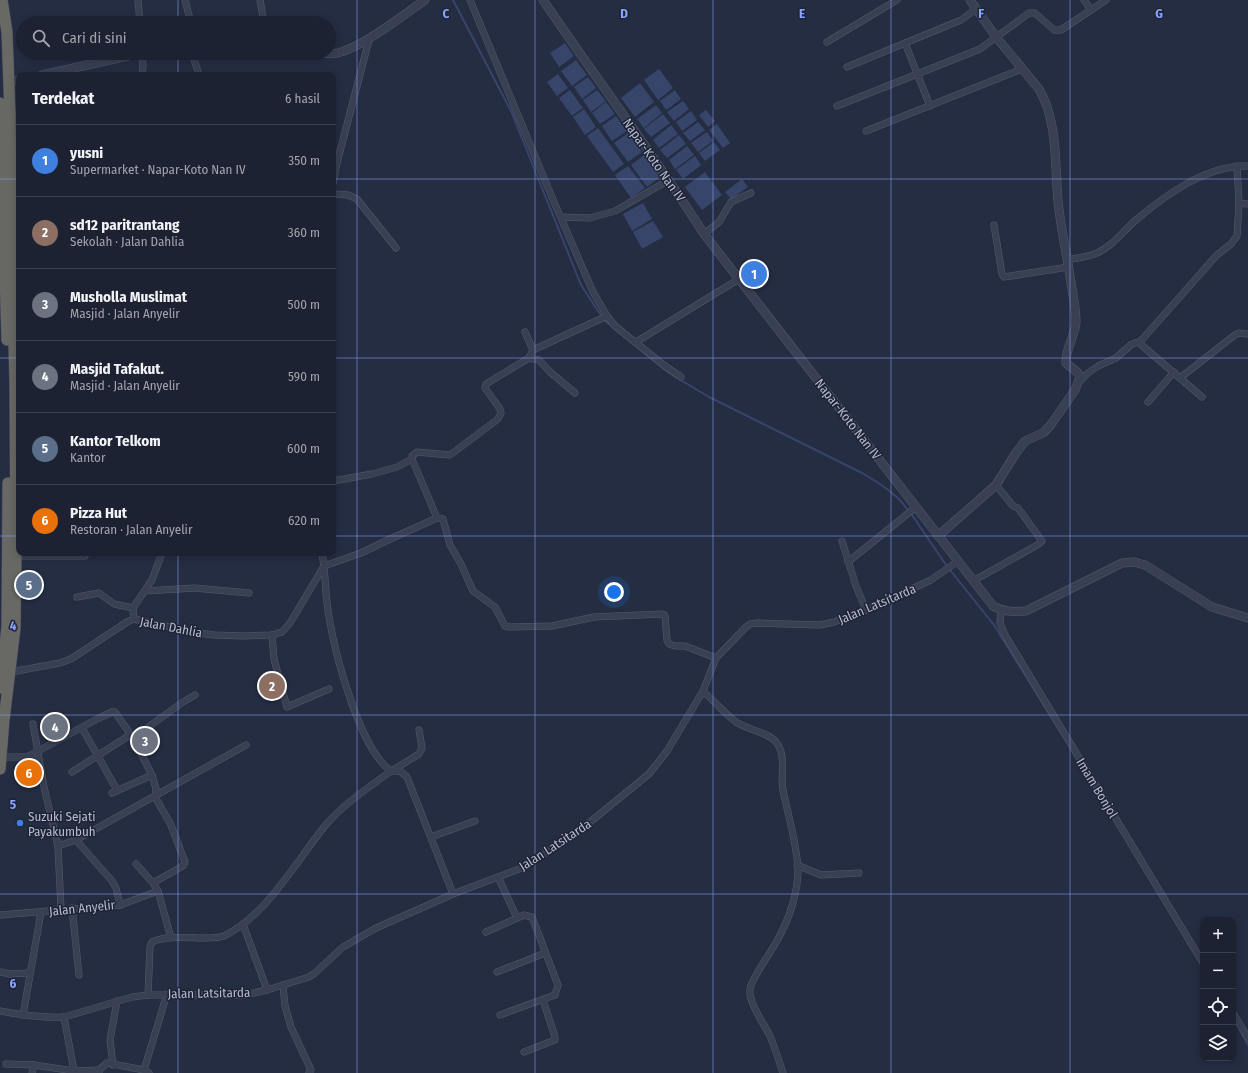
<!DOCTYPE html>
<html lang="id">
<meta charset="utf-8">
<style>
:root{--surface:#1c2232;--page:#292f3e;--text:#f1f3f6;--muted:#a0a4ac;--line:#3a3f4d;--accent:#8c9099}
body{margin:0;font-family:"Fira Sans Condensed",sans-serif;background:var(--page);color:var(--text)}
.controls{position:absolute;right:12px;bottom:12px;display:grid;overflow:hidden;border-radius:8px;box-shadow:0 2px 10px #0003}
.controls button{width:36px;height:36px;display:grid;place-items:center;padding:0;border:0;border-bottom:1px solid var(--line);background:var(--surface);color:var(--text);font:20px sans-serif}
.you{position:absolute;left:614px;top:592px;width:14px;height:14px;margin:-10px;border:3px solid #fff;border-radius:50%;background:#1a73e8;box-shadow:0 0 0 6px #1a73e833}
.badge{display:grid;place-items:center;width:26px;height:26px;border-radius:50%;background:var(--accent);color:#fff;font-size:13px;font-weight:700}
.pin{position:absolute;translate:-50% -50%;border:2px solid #fff;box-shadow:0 1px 4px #0006}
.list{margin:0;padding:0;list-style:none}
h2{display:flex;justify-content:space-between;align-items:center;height:52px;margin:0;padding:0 16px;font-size:17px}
h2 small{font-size:13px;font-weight:400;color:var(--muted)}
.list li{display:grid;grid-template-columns:26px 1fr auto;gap:12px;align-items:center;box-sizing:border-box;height:72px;padding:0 16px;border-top:1px solid var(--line)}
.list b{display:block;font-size:15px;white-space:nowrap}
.list p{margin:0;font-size:13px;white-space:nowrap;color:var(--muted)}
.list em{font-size:13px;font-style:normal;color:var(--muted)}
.icon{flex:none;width:22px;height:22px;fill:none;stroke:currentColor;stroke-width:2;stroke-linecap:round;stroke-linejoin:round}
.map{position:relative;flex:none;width:1248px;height:1073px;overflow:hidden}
.search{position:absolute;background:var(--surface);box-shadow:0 2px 10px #0003;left:16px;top:16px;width:320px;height:44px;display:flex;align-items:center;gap:10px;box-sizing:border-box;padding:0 14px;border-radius:22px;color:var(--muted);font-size:15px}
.panel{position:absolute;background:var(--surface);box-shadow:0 2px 10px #0003;left:16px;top:72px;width:320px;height:484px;border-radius:8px}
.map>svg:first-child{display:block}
</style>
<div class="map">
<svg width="1248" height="1073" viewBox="0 0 1248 1073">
<rect width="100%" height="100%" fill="#252d43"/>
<g fill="#37456b">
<polygon points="565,43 574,56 559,67 550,53"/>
<polygon points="576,60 587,75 572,86 561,71"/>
<polygon points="659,69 673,88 658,100 644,80"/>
<polygon points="558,74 568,88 557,96 547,82"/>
<polygon points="588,77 596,88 582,99 574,87"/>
<polygon points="640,83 654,102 635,117 621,98"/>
<polygon points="570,90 583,108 572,116 559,98"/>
<polygon points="597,90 606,101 591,112 583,100"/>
<polygon points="675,90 681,99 666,110 660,101"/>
<polygon points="683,101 689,109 674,121 667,112"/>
<polygon points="606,102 615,114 600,124 592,113"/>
<polygon points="656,105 662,113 644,128 637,119"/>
<polygon points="584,109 596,127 585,135 573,117"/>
<polygon points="706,110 715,121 708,127 699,115"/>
<polygon points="691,111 697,120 682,131 676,122"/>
<polygon points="663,114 670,123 651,137 644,129"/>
<polygon points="616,116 627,131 612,141 602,126"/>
<polygon points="698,122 705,130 690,141 683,133"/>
<polygon points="717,124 730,143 723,148 709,130"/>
<polygon points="671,125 678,134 659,148 653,140"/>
<polygon points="598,128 624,164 613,172 587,136"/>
<polygon points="707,132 713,141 698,152 691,143"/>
<polygon points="628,133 642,152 628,162 614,143"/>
<polygon points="679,135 686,144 667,158 660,150"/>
<polygon points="714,142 720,150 705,161 699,153"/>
<polygon points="687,146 694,155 675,169 669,160"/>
<polygon points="644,155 660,177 647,187 631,165"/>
<polygon points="695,156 701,165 683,179 676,170"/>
<polygon points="628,166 645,188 631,198 615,175"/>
<polygon points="705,172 722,195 702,210 685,187"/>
<polygon points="742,179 748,187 731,199 725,192"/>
<polygon points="643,203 652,219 632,231 623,214"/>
<polygon points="653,221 663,237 642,249 633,232"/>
</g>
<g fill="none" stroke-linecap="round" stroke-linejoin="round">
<g stroke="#37456b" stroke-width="2">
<path d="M453 0 511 111 581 285 604 320 669 373 709 397 862 473C879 483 896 493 907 509"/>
<polyline points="912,515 946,565"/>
<polyline points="950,570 994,625 1061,733"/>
<polyline points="1240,1030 1248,1045"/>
</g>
<defs>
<g id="minor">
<polyline points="138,0 140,23"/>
<polyline points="185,0 191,23"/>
<polyline points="260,0 264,23"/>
<polyline points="470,0 554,202 593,292 607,316 615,326 665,366 681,377"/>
<polyline points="1084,0 1091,10"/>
<polyline points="827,42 897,0"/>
<polyline points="905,43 930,106"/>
<polyline points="142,53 143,66 142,75"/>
<polyline points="192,53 199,75"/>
<polyline points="847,67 961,20 976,9"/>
<polyline points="837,106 980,49 1029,13 1035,13 1054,30 1061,30 1106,0"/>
<polyline points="866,131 1022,69"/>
<polyline points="333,183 337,163 369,40"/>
<polyline points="333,194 348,195 357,199 396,248"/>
<polyline points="1239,203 1248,204"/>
<polyline points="561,217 590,218 615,211 669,180"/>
<polyline points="994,225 1002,274 1004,277 1069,267"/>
<polyline points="704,234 719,222 731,202 751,193"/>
<path d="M1067 260C1077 258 1088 257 1097 253 1113 246 1124 230 1137 219 1167 194 1207 165 1248 166"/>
<polyline points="525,332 533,350 529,358 539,360 549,371 575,393"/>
<polyline points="636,342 739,279"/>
<polyline points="1139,343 1217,255 1231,244 1237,236 1239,203 1237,166"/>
<polyline points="533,350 607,316"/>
<polyline points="1180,378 1236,334 1239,333 1248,334"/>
<polyline points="1079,382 1088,373 1098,366 1116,358 1132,344 1138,342 1202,397"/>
<polyline points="1148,402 1174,372"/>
<polyline points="333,481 372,474 397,467 412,459"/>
<polyline points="437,518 412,459 412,456 417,452 450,455 498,419 501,413 500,409 485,388 486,384 529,358"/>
<polyline points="842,541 856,586 866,610"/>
<path d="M322 553C326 574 325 596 329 617 335 654 360 750 391 771H400L407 777 453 894"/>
<polyline points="16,556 85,556"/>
<polyline points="848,562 916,507"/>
<polyline points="973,581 1039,544 1042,541 1018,508 1013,506 996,485"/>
<polyline points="145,591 195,588 249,593"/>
<polyline points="77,597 99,593 114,604 133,608"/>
<polyline points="1001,610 1000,623 1005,635 1203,963"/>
<polyline points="134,619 133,608 152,580 162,553"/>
<polyline points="272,635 274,659 287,707 329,689"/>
<polyline points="11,672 60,663 71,659 127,622 134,619 198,633 215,635 243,636 272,635 282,632 290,623 324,566 361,553 390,539 437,518 443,519 450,545 461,564 473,591 495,607 505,626 509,627 552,626 594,617 662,614 665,615 667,640 669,644 675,646 685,646 716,658"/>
<path d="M703 691C714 701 724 713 736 722 748 730 768 732 776 742 787 755 780 775 783 790 788 816 797 843 798 870 798 893 789 919 778 939 772 951 751 979 750 989 748 1002 764 1024 770 1036 775 1048 779 1061 783 1073"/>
<polyline points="33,724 44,787 58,846 61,909"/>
<polyline points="82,728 117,790"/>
<polyline points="133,738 183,702 195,695"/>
<polyline points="393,770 419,754 422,748 419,730"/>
<polyline points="72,772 130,735"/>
<polyline points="112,793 152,775"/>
<polyline points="431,837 475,821"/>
<polyline points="76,840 112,881 116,888 120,905"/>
<polyline points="58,846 76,840 246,745"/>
<polyline points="136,864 153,883"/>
<polyline points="797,865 821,875 859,873"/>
<polyline points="498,877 517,918"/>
<polyline points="158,891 171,938"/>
<polyline points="72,908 79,975"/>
<polyline points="0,915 120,905 158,891 153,883 181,867 184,865 185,862 171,825 155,797 156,789 152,775 133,738 115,712 112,712 99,718 27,757 2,757"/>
<polyline points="243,924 267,990"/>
<polyline points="486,932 524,915 532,917 558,985 555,995 500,1015"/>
<polyline points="0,972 10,974 29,973"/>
<polyline points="497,972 545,953"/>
<polyline points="283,985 285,1006 291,1027 311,1070 309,1073"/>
<path d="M148 995 150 947 152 942C168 935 189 938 206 938 212 938 218 938 224 936 265 917 296 862 324 827 343 804 368 788 391 771"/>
<path d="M0 1011C21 1015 42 1018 64 1017L132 997 148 995H245L267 990 309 977 315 973 343 947 376 928 453 894 527 866 590 822 649 774 667 751 703 691 716 658 745 628 750 624 758 623 820 625 834 622 866 610 931 580 958 561"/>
<polyline points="1233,1013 1248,1038"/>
<polyline points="23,1015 41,912"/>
<polyline points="64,1017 74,1071"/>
<polyline points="524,1052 555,1040 555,1037 543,1000"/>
<polyline points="6,1064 34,1065"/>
<polyline points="113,1065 110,1040 117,1001"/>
<polyline points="144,1070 167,994"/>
<polyline points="32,1073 34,1065 74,1071 99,1070"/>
<polyline points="99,1073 99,1070 107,1063 144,1070 149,1073"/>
</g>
<g id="tertiary">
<path d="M543 0C596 78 653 154 704 234L993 606C1004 612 1013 612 1026 611L1122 563 1134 562 1145 565 1212 607 1248 618"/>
<path d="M325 53C346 61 406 13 425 0"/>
<polyline points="42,75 141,53"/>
<polyline points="9,82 19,80"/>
<path d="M938 536 996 485 1016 453 1025 441 1043 433 1050 426 1075 390 1080 377 1078 373 1066 363C1065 350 1075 336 1076 322 1076 309 1073 296 1071 283 1068 261 1063 239 1060 217 1053 175 1061 127 1039 89L996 37 970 0"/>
</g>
<g id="trunk">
<polyline points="0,103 7,340"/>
<polyline points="0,688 7,627 8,483"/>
<polyline points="0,769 4,720 15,628 16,556 15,385 12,263 10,114 7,32 2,0"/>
</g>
</defs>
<use href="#minor" stroke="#545a6d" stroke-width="7"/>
<use href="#tertiary" stroke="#545a6d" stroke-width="9"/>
<use href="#trunk" stroke="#41475a" stroke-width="12"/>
<use href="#minor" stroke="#394053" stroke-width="6"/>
<use href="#tertiary" stroke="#394053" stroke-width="8"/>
<use href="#trunk" stroke="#686864" stroke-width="11"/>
</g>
<path fill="none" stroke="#8aa4fe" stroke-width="1" stroke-opacity="0.55" d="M178 0V23M357 0V1073M535 0V1073M713 0V1073M891 0V1073M1070 0V1073M178 53V75M0 179H19M333 179H1248M0 358H19M333 358H1248M0 536H19M333 536H1248M178 553V1073M0 715H1248M0 894H1248"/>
<circle fill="#3f7fe0" stroke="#1e2438" stroke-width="1.5" cx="20" cy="823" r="4"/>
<g text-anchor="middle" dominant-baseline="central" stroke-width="3" stroke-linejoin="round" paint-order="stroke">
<g font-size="13" fill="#b6bbcc" stroke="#1e2438">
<text transform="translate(654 160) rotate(55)">Napar-Koto Nan IV</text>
<text transform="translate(848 419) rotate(52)">Napar-Koto Nan IV</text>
<text transform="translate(877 604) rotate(-23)">Jalan Latsitarda</text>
<text transform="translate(171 627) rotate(11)">Jalan Dahlia</text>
<text transform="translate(1097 788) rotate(59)">Imam Bonjol</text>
<text transform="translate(555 845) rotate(-33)">Jalan Latsitarda</text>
<text transform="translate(82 908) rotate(-6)">Jalan Anyelir</text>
<text transform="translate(209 993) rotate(-1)">Jalan Latsitarda</text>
</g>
<g font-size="13" fill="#b6bbcc" stroke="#1e2438" text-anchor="start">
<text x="28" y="816">Suzuki Sejati<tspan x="28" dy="15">Payakumbuh</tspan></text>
</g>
</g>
<g font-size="13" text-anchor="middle" font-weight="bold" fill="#8aa4fe" stroke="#1e2438" stroke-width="3" stroke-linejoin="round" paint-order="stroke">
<text x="446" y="18">C</text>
<text x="624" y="18">D</text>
<text x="802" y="18">E</text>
<text x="981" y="18">F</text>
<text x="1159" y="18">G</text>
<text x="13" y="630">4</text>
<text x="13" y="809">5</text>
<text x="13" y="988">6</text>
</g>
</svg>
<div class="controls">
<button>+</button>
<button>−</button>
<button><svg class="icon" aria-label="locate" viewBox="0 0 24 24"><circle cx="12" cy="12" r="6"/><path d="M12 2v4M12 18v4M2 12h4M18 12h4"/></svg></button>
<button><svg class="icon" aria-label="layers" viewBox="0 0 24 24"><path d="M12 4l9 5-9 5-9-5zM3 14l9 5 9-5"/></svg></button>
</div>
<div class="you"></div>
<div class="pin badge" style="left:754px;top:274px;background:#3f7fe0">1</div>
<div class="pin badge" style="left:272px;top:686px;background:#8d6e63">2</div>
<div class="pin badge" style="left:145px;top:741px;background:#6b7280">3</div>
<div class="pin badge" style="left:55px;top:727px;background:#6b7280">4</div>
<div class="pin badge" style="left:29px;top:585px;background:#5c6f8a">5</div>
<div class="pin badge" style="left:29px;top:773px;background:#e8710a">6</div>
<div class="search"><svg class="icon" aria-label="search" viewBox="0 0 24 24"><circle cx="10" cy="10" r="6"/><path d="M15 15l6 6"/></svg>Cari di sini</div>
<section class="panel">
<h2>Terdekat<small>6 hasil</small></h2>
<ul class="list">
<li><span class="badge" style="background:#3f7fe0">1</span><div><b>yusni</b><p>Supermarket · Napar-Koto Nan IV</p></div><em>350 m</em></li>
<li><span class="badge" style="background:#8d6e63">2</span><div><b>sd12 paritrantang</b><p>Sekolah · Jalan Dahlia</p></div><em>360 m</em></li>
<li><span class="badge" style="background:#6b7280">3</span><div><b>Musholla Muslimat</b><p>Masjid · Jalan Anyelir</p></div><em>500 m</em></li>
<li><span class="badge" style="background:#6b7280">4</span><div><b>Masjid Tafakut.</b><p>Masjid · Jalan Anyelir</p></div><em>590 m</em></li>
<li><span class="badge" style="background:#5c6f8a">5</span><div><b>Kantor Telkom</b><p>Kantor</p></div><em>600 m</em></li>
<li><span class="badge" style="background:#e8710a">6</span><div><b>Pizza Hut</b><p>Restoran · Jalan Anyelir</p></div><em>620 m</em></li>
</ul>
</section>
</div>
